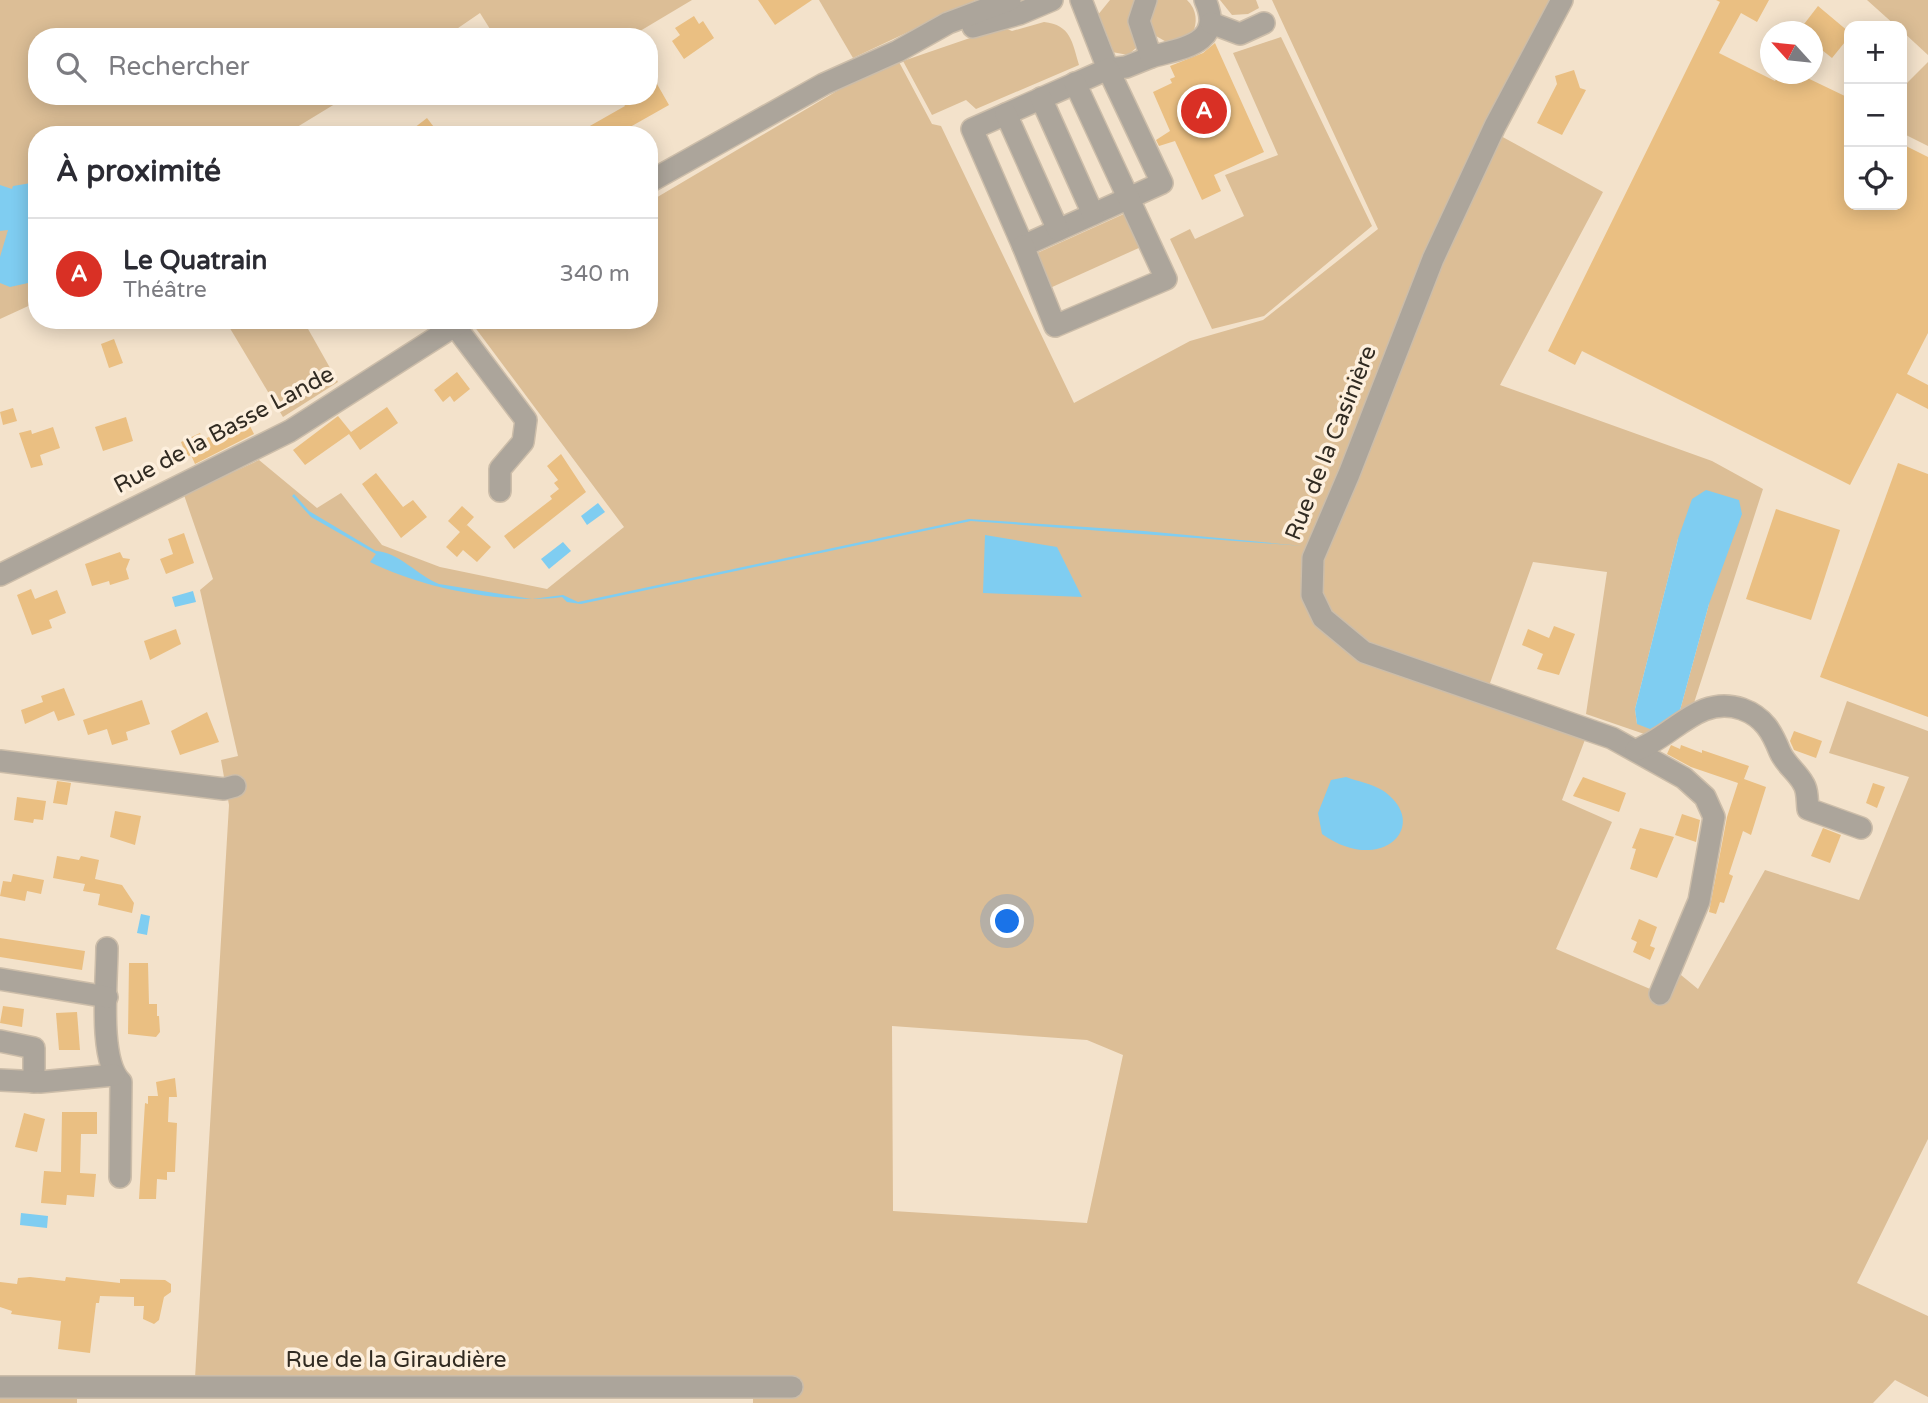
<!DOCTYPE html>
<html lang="fr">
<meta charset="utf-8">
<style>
:root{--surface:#fff;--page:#f7f7f7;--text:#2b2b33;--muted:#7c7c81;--line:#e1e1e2;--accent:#d93025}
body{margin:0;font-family:"Varela Round",sans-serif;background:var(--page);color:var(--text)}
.controls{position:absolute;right:21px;top:21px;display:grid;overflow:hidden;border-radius:14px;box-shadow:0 4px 18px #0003}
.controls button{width:63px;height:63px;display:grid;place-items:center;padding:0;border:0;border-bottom:2px solid var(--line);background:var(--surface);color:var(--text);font:35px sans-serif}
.compass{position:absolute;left:1760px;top:21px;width:63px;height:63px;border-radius:50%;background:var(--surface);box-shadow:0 4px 18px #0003;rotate:297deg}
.you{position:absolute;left:1008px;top:922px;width:24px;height:24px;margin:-18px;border:5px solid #fff;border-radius:50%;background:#1a73e8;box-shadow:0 0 0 10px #1a73e833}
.badge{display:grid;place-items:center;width:46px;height:46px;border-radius:50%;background:var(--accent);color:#fff;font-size:23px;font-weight:700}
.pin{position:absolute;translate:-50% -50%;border:4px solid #fff;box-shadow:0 2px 7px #0006}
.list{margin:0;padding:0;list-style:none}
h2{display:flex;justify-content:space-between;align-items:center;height:91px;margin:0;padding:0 28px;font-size:30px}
h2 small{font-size:23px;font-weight:400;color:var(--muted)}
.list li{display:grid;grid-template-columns:46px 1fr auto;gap:21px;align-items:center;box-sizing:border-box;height:112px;padding:0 28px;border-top:2px solid var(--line)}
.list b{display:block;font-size:26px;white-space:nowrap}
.list p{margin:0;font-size:23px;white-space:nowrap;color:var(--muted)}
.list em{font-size:23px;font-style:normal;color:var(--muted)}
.icon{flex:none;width:38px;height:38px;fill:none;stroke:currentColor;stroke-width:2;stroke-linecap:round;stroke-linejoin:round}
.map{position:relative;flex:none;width:1928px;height:1403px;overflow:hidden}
.search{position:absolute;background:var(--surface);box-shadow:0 4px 18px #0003;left:28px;top:28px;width:630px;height:77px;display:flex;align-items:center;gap:18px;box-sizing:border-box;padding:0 24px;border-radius:28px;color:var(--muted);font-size:26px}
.panel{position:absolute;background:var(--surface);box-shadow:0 4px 18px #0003;left:28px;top:126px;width:630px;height:203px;border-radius:28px}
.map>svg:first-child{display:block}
</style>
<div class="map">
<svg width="1928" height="1403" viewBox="0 0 1928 1403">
<rect width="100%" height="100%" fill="#f3e2cb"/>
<g fill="#dcbe96" fill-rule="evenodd">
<polygon points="0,0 692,0 630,37 495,37 480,13 445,37 37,37 37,96 348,96 284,135 37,135 37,302 0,319"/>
<polygon points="819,0 976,0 853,58"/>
<polygon points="1110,0 1139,0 1137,47 1128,55 1112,52 1097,16"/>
<path d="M1155 0H1187C1197 10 1198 22 1192 35L1170 44 1156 36 1148 18Z"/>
<polygon points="1220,0 1256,0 1259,8 1248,14 1232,15"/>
<path d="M1272 0H1555L1488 129 1603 192 1500 385 1712 461 1763 489 1693 706 1653 737 1586 714 1607 572 1533 562 1484 700 1586 737 1562 800 1612 822 1556 949 1669 997 1681 975 1698 989 1765 870 1859 900 1909 777 1829 753 1847 701 1928 731V1139L1857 1283 1928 1316V1397L1895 1380 1873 1403H753V1397L194 1395 229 805 221 760 238 756 200 590 213 579 184 495 259 460 317 508 341 493 382 545 440 567 547 589 624 527 474 326 481 320H649V202L847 85 899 62 932 124 941 126 1074 403 1190 341 1263 320 1378 229ZM1678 539 1709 604 1679 714 1637 724 1635 709ZM892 1026 1087 1040 1123 1055 1087 1223 893 1211Z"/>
<polygon points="1867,0 1928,0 1928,55 1902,31 1902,26 1896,26"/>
<path d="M1044 22C1071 25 1072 42 1079 65L976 109 966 100 932 115 903 61 1002 27 1012 31Z"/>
<polygon points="1281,37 1372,226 1264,316 1212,329 1170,239 1190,229 1195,239 1244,216 1225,175 1278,155 1233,53"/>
<polygon points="1928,62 1928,146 1902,133 1902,88"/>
<polygon points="1126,213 1141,247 1050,288 1035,254"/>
<polygon points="225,320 303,320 338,382 283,417"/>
<polygon points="77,1395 77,1403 0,1403 0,1396"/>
</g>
<g fill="#7fcdf1">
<polygon points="37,182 37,281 10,287 0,283 0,257 8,230 0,231 0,185 12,189 13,186"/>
<polygon points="1706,490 1739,500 1742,514 1709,604 1679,714 1650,729 1637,724 1635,709 1678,539 1692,499"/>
<path d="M294 494 309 511 376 551C399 552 418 576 439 584L532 599 563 595 578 602 969 519 1144 531 1303 546 971 521 581 604 567 602 562 597C506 605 421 588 370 562L376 554 311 517 292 496Z"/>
<polygon points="598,503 605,512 587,525 581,516"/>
<polygon points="985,535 1057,547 1082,597 983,593"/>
<polygon points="563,542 571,551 549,569 541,559"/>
<polygon points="193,591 196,602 175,607 172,597"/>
<path d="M1346 777C1357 781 1372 784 1382 790 1433 824 1382 877 1322 834L1318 813 1331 780Z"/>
<polygon points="141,914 150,916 147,935 137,933"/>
<polygon points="21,1213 48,1216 47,1228 20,1225"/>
</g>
<g fill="#eabf82">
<polygon points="758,0 812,0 775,25"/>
<polygon points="1716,0 1769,0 1757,22 1741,13 1719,53 1775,81 1779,74 1799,74 1849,98 1849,205 1902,205 1902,144 1928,157 1928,333 1907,374 1928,385 1928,409 1897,393 1850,485 1582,351 1575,365 1548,351 1720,2"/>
<polygon points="1818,6 1849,32 1849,37 1832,58 1812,42 1812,32 1798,32"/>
<polygon points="694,16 699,24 703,21 714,38 684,59 672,41 680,35 675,28"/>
<polygon points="1215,43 1264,152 1214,175 1221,191 1202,200 1175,141 1159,146 1156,140 1170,131 1153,92 1172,83 1170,79 1175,77 1170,66 1203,53"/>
<polygon points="649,70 669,105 623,131 625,135 574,135 625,106 622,101 630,96 649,96"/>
<polygon points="1574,70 1580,88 1586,90 1562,135 1537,123 1557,84 1555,76"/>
<polygon points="427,118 440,135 405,135"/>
<polygon points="114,339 123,363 109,368 101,344"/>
<polygon points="457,372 470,389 454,402 450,396 443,402 434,390"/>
<polygon points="387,407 398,423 360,450 349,434 305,465 293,450 338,416 351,432"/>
<polygon points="13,408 17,421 3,425 0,412"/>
<polygon points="126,417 133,441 103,451 95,427"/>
<polygon points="246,418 254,434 195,464 191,455 187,457 181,442 200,433 203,440"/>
<polygon points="53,427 60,448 40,455 43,465 31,468 19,433 31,430 32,434"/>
<polygon points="561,454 586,492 514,549 504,536 552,499 550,496 559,489 554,483 558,480 547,466"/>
<polygon points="1898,463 1928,474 1928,717 1820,677"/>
<polygon points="376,473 403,507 413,500 427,517 401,538 362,484"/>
<polygon points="462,506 474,517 465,527 467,525 491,547 477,562 463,550 457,557 446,547 460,532 448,521"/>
<polygon points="1776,509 1840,530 1811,620 1746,599"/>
<polygon points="184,533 194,563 166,574 160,559 173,554 168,539"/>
<polygon points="120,552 123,558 130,559 126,569 129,579 110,585 109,581 92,586 85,564"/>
<polygon points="31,589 35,599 57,590 66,613 49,620 52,628 32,635 17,595"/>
<polygon points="1554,626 1575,634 1559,675 1537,669 1543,654 1522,645 1528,629 1549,638"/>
<polygon points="176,629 181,644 150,660 144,641"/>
<polygon points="64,688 75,715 58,721 54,711 25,724 21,710 43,702 41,696"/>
<polygon points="142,700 150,724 126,732 128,740 112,745 107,729 88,735 83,720"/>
<polygon points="207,712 219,742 180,755 171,731"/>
<polygon points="1794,731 1822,741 1816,758 1794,750 1790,741"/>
<polygon points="1671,745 1680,749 1681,745 1702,753 1702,750 1749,766 1744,779 1766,787 1751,835 1743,831 1729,874 1733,876 1724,903 1720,902 1716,914 1709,912 1727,817 1738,783 1691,767 1667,754"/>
<polygon points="1583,777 1626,793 1619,812 1573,796"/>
<polygon points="57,781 71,783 67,805 53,803"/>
<polygon points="1873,783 1885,787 1877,808 1866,803"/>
<polygon points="17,797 46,801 43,820 34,819 33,823 14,820"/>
<polygon points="115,811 141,816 135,845 110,837"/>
<polygon points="1682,814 1700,820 1696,842 1675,835"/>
<polygon points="1640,828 1674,837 1657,878 1630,869 1636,849 1632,848"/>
<polygon points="1823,828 1841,835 1830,863 1811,856"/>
<polygon points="57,856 79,860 81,856 99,860 95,879 122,885 134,903 132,913 98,905 100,894 83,891 85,884 53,878"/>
<polygon points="13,874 44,880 41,894 27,891 25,901 0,896 3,881 11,882"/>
<polygon points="1639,919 1657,927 1650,946 1655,948 1650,960 1633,952 1637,942 1631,939"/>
<polygon points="0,938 85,951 82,970 0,957"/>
<polygon points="129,963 148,963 149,1004 157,1004 157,1016 159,1016 160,1032 156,1037 128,1034"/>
<polygon points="3,1006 24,1009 22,1027 0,1023"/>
<polygon points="77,1012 80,1050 59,1050 56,1013"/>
<polygon points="175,1078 177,1097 169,1097 168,1122 177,1123 175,1172 167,1172 167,1180 157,1179 156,1199 139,1199 145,1103 148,1104 148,1096 158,1096 156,1082"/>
<polygon points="62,1112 97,1112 97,1134 81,1134 80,1173 96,1174 94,1197 67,1195 66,1205 41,1203 44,1171 61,1172"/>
<polygon points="24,1113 45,1119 37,1152 15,1147"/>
<polygon points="30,1277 65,1281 66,1277 120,1283 120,1279 165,1280 171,1284 171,1292 164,1297 159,1320 154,1324 143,1319 144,1306 134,1306 134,1297 100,1296 99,1303 96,1303 90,1353 58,1349 61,1321 11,1314 12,1311 0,1307 0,1282 17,1284 18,1278"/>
</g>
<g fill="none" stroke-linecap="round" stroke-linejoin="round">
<defs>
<g id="minor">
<polyline points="1081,0 1108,69 1126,67 1151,57"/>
<path d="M1146 0 1139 21 1151 57C1182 48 1225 44 1205 0"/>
<polyline points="1562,0 1495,126 1433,259 1349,474 1313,558 1312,595 1323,618 1364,652 1612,738 1684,778 1705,797 1714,817 1699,901 1660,994"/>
<polyline points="1211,23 1240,34 1264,23"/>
<polyline points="973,27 1019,14 1052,0"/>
<polygon points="1108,69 1162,183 1023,246 972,129"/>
<polyline points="1041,98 1093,214"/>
<polyline points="1006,114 1058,230"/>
<polyline points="649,182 824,84 898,51 948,23 1010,0"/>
<polyline points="1023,246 1055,326 1166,279 1075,83"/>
<polyline points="455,326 526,420 523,442 500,469 500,491"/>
<polyline points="0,575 290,431 464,320"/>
<path d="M1636 750C1673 737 1699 694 1742 709 1764 717 1772 732 1780 752 1785 764 1797 772 1803 783 1808 790 1807 801 1808 809L1861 828"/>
<polyline points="0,761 224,789 235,786"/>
<path d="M107 948C107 980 98 1060 121 1082L120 1177"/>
<polyline points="0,979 107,997"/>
<polyline points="0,1041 34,1048 34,1082"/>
<polyline points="0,1080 40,1082 114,1075"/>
<polyline points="0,1387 792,1387"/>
</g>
</defs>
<use href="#minor" stroke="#ccbda9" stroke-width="24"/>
<use href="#minor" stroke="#aca59b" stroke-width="21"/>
</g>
<g text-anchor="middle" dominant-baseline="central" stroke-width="7" stroke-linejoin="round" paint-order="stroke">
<g font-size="23" fill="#312b22" stroke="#fdefdd">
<text transform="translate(224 430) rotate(-28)">Rue de la Basse Lande</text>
<text transform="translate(1331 443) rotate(-68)">Rue de la Casinière</text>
<text x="396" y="1360">Rue de la Giraudière</text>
</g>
</g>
</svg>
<div class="controls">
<button>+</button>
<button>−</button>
<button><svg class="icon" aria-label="locate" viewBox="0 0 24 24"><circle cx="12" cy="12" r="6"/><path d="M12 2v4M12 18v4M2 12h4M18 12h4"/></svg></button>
</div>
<svg class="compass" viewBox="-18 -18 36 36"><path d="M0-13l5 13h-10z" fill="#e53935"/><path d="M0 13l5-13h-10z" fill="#7c7c81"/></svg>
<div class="you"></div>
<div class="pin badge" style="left:1204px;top:111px">A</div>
<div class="search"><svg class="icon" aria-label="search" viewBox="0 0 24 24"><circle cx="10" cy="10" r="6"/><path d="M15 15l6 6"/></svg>Rechercher</div>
<section class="panel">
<h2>À proximité<small></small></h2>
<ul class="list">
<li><span class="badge">A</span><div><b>Le Quatrain</b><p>Théâtre</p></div><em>340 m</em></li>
</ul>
</section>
</div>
